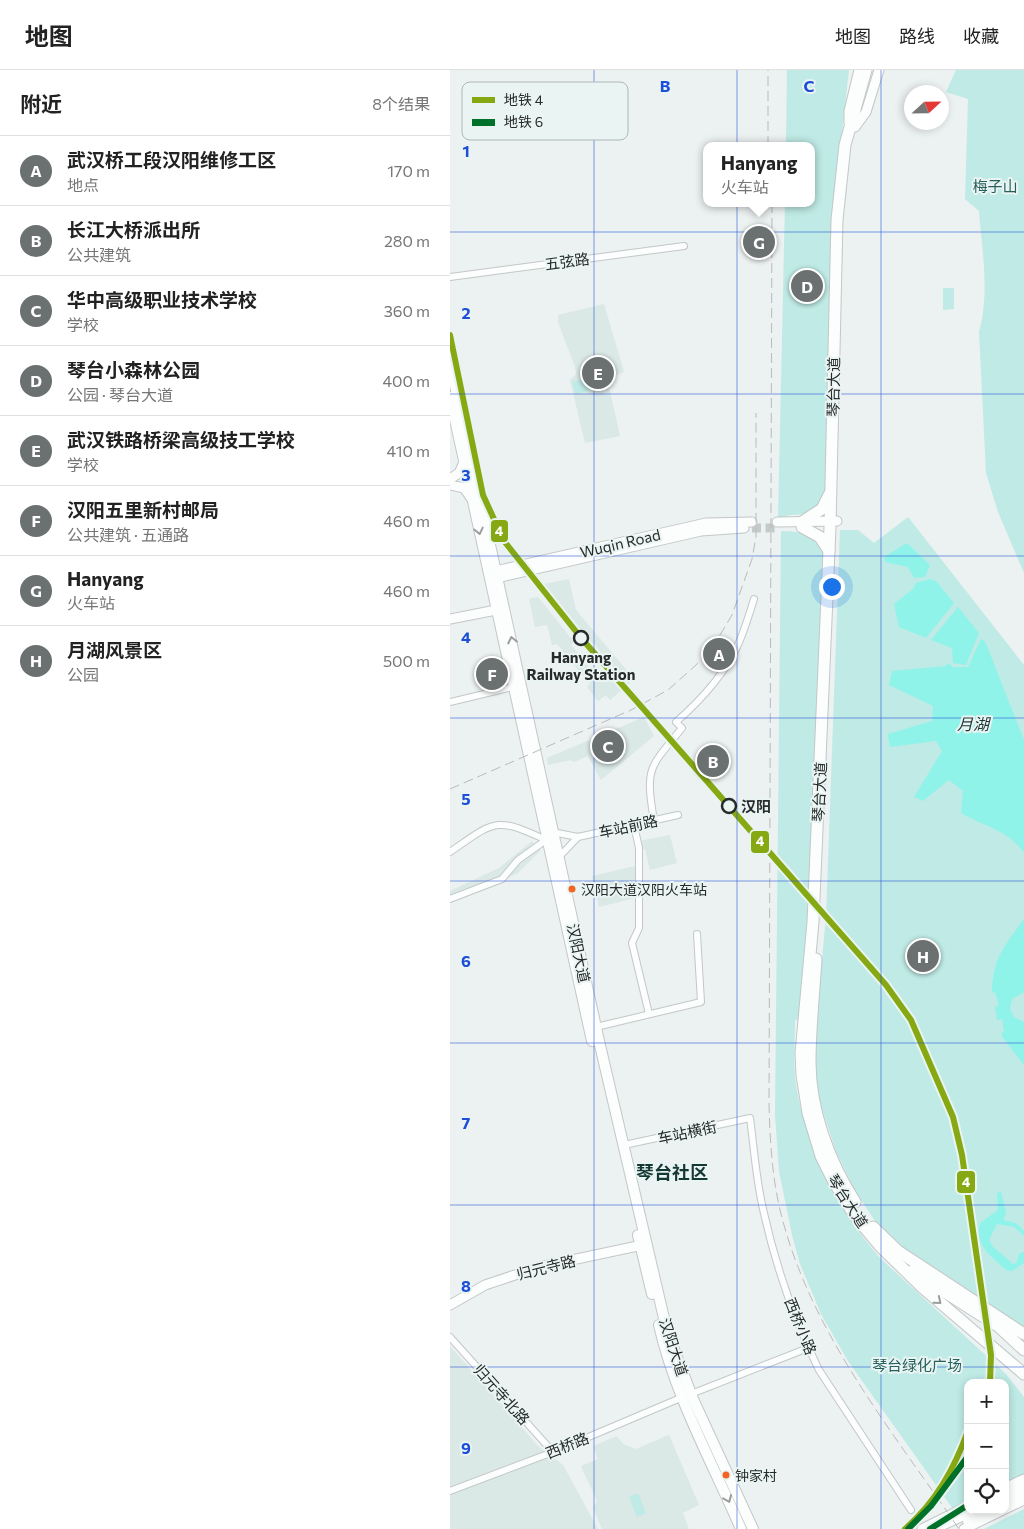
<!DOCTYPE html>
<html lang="zh">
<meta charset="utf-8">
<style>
:root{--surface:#fff;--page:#f6f6f6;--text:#222;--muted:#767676;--line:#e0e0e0;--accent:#6b7070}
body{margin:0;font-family:Commissioner,"Noto Sans SC",sans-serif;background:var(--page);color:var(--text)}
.controls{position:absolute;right:15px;bottom:15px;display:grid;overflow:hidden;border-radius:10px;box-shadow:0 2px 8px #0003}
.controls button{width:45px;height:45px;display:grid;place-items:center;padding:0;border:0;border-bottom:1px solid var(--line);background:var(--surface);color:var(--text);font:25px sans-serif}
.compass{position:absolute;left:454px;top:15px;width:45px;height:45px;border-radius:50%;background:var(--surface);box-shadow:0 2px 8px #0003;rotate:68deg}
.you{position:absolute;left:381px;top:516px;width:18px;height:18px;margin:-12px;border:4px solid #fff;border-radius:50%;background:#1a73e8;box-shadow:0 0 0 8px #1a73e833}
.badge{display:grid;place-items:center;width:32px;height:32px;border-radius:50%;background:var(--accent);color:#fff;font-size:16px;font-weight:700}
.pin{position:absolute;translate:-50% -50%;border:2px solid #fff;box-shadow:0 1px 5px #0006}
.popup{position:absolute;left:253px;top:72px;width:112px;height:65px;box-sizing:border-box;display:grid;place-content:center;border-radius:10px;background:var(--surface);filter:drop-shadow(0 1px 4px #0005);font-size:16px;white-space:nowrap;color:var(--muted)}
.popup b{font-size:19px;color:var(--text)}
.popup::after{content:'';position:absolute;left:50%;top:100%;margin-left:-10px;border:10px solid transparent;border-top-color:var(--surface)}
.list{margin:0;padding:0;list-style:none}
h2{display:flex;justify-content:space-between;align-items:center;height:65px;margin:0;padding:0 20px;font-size:21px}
h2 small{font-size:16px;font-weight:400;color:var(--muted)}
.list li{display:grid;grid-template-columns:32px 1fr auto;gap:15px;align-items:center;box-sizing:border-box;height:70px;padding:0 20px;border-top:1px solid var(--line)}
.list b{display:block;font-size:19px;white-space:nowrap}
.list p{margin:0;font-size:16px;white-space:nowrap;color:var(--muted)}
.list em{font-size:16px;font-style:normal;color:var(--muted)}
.icon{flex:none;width:28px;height:28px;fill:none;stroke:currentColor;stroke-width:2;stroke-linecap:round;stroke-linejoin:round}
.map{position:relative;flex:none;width:574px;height:1459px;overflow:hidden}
header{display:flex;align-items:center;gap:30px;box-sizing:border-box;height:70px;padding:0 25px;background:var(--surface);border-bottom:1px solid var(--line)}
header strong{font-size:24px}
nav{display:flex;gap:28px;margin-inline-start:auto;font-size:18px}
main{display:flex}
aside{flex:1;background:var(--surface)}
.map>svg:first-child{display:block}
</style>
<header>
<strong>地图</strong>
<nav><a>地图</a><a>路线</a><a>收藏</a></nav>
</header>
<main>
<aside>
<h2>附近<small>8个结果</small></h2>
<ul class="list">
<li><span class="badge">A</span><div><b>武汉桥工段汉阳维修工区</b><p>地点</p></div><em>170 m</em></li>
<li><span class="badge">B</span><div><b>长江大桥派出所</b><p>公共建筑</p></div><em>280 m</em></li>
<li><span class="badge">C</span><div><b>华中高级职业技术学校</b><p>学校</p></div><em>360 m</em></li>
<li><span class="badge">D</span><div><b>琴台小森林公园</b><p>公园 · 琴台大道</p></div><em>400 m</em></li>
<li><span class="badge">E</span><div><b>武汉铁路桥梁高级技工学校</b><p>学校</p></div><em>410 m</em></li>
<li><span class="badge">F</span><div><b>汉阳五里新村邮局</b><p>公共建筑 · 五通路</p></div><em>460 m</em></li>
<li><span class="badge">G</span><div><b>Hanyang</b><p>火车站</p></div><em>460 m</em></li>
<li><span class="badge">H</span><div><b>月湖风景区</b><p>公园</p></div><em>500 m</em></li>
</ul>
</aside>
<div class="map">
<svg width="574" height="1459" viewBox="0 0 574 1459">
<rect width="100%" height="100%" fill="#ecf1f1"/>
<g fill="#dae8e6">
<polygon points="154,234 174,302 157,308 170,366 135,373 120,310 126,304 125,297 108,252 108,245"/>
<polygon points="119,509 126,540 184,609 160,630 156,625 148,631 137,617 140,614 107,574 102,575 97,555 85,557 79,529 88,527 124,572 121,575 152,613 160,606 144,586 149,580 144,573 139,575 95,521 94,514"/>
<polygon points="194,647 204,666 151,710 138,686 124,692 121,690 98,695 97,688"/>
<polygon points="220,765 227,793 200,800 195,779 191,779 189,771"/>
<polygon points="82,771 91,780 68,803 33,820 0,832 0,821 49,798"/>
<polygon points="189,795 189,827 149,837 142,806"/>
<polygon points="0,1276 88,1376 113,1395 148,1459 0,1459"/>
<polygon points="219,1365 249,1435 233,1443 239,1459 152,1459 143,1438 147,1431 131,1396 148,1389 143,1376 167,1366 173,1374 186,1379"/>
</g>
<g fill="#bfeae5">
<polygon points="337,0 399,0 382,150 376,430 360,444 340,445 328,449 335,133 362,133 362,76 336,76"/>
<path d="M506 0H574V503L548 442 536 403 529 262C540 223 532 181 529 141L515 129 518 29 496 22Z"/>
<polygon points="493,218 504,218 504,239 493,240"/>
<polygon points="144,307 146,319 125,324 122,312"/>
<polygon points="458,447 574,595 574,1257 448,1176 427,1154 405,1121 386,1081 369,1030 366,1014 365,966 376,847 390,460 408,460 424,473"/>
<path d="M331 461C355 462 361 462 375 481L352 949 345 950C345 971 343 993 346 1015 357 1081 387 1138 430 1188L556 1304 574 1327V1406L555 1414V1313H518V1432L503 1439 398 1291 371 1244 350 1194 342 1165 329 1101 325 1046Z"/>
<polygon points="188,1423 196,1443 187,1447 179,1427"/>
<polygon points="574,1439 574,1459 534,1459"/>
</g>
<g fill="#90f3ea">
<polygon points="457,473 480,495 475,507 464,508 458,497 435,492 434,487"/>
<polygon points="480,509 486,511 504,533 476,568 449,557 444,534 463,519 466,513"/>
<polygon points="508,537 529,563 516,595 503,593 502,578 481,570"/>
<path d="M531 569 535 571 574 670V783C559 760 533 756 511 743L513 721 499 710 473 731 464 727 492 681 486 671 440 677 438 664 482 651 483 636 439 615 442 601 496 596 498 593 503 597H518Z"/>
<path d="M574 849V922L562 929 560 939 564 947 574 952V995L553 968 551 963 554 962 552 949 547 950 545 937 549 935 545 922 542 923C542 889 555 875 574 849Z"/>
<path d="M551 1122 556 1141 554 1150 566 1153 574 1161V1166L564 1157 547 1154 539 1170 543 1177 563 1194 566 1193 570 1183 574 1182V1193L562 1201 556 1200C542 1186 524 1176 530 1153L548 1140 547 1123Z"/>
</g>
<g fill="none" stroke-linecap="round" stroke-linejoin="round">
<polyline stroke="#c4c9c9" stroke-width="9" stroke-dasharray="9 4.5" stroke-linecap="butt" points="302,458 327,458"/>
<defs>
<g id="street">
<polyline points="0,207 234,176"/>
<polyline points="0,632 63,617"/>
<path d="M204 751C195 696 199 699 232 658L226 652C250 631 273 606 287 577 294 562 299 545 304 529"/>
<polyline points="184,755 189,778 189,858 182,873 199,944"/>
<polyline points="102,762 128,767 228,745"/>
<path d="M0 782C45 751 45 746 96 770"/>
<polyline points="108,788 128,767"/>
<polyline points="0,829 52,809 68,790 96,770"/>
<polyline points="146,957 251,932 247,864"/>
<path d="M174 1075 300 1048C304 1078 306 1109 313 1139 325 1194 344 1249 369 1300L461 1440"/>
<polyline points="0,1267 103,1382"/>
<polyline points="241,1324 358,1278"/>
<polyline points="0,1421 103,1382 233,1327"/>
</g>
<g id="secondary">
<polyline points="399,53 399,41 409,0"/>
<polyline points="405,57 416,42 429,0"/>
<polyline points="0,409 9,403 14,392"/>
<polyline points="0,415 14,418 21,428"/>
<polyline points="327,452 387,451"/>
<polyline points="41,502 256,453 302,452"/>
<polyline points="42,509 251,461 294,458"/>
<polyline points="0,549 46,540"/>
<polyline points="0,1235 35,1215 89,1197 197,1174"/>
<polyline points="555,1418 574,1409"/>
<polyline points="555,1439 574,1430"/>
<polyline points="472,1459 518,1436"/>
<polyline points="514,1459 553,1440"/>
</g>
<g id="primary">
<polyline points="0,293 149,971 217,1261 243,1329 303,1459"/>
<polyline points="0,327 142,971"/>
<polyline points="188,1165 202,1224"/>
<path d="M209 1255C225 1326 262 1392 291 1459"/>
<polyline points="555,1426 574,1417"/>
<polyline points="555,1433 574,1424"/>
<polyline points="518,1451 541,1440"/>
<polyline points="483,1459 525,1440"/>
</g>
<g id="highway">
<polyline points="416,0 395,75 387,150 380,457 363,852 351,983 352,1005 358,1043 371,1086 384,1112 405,1146 430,1176 472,1217 574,1304"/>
<polyline points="352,452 372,439 379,425"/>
<polyline points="352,457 370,467 379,481"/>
<path d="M366 889C364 923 360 958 360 992 360 1040 379 1091 405 1132"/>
<polyline points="423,1157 448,1181 574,1264"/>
<polyline points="462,1201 548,1256 574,1280"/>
</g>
</defs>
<use href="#street" stroke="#c3c7c7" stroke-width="8"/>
<use href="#secondary" stroke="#c3c7c7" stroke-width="11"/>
<use href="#primary" stroke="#c3c7c7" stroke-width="12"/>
<use href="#highway" stroke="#c3c7c7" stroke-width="13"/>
<use href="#street" stroke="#fcfdfd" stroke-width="6"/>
<use href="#secondary" stroke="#fcfdfd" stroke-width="9"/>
<use href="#primary" stroke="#fcfdfd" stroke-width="10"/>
<use href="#highway" stroke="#fcfdfd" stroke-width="11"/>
<g stroke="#babbbb" stroke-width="1" stroke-dasharray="10 5" stroke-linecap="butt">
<polyline points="318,76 318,0"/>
<path d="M322 133 319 1034C320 1071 322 1108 331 1144 361 1263 441 1359 509 1459"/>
<polyline points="0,719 181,640 218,620 246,595 267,570 282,545 302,489 306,467 306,343"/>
</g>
<defs>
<g id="metro-1">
<polyline points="0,265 33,425 54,471 132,569 436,915 461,950 503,1047 512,1085 541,1285 540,1313"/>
<path d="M455 1459C486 1432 504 1399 518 1361"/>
</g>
<g id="metro-2">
<polyline points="458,1459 481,1436 518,1386"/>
<polyline points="480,1459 518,1435"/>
</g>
</defs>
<use href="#metro-1" stroke="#e9f4f3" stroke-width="10"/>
<use href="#metro-2" stroke="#e9f4f3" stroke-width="10"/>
<use href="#metro-1" stroke="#86a913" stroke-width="6"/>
<use href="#metro-2" stroke="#007128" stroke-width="6"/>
</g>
<defs><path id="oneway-chevron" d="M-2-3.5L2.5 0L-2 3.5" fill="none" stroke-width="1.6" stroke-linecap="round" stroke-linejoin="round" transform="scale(1.25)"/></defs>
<g stroke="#9c9e9e">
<use href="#oneway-chevron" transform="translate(29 461) rotate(77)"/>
<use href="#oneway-chevron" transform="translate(62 570) rotate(-102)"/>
<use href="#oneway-chevron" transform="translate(488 1231) rotate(39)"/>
<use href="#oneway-chevron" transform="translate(278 1429) rotate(67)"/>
</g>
<path fill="none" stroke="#1d4ed8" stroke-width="1" stroke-opacity="0.55" d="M144 0V1459M287 0V1459M431 0V1459M0 162H574M0 324H574M0 486H574M0 648H574M0 811H574M0 973H574M0 1135H574M0 1297H574"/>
<g fill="#e9f4f3" stroke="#262a2a" stroke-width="2.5">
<circle cx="131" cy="568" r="7"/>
<circle cx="279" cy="736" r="7"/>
</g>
<g fill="#f26522" stroke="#e9f4f3" stroke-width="2">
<circle cx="122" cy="819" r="4.5"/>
<circle cx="276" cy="1405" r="4.5"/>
</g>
<g text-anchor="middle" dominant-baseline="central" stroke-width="4" stroke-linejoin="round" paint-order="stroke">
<g font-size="14" fill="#262a2a" stroke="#e9f4f3" text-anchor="start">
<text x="131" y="819">汉阳大道汉阳火车站</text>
<text x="285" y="1405">钟家村</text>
</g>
<g font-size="15" fill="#26605a" stroke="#e9f4f3">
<text x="545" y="116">梅子山</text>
<text x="467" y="1295">琴台绿化广场</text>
</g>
<g font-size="15" fill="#262a2a" stroke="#e9f4f3">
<text transform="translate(117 191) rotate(-8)">五弦路</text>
<text transform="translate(383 317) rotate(-89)">琴台大道</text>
<text transform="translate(170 473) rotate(-13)">Wuqin Road</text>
<text transform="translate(369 722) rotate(-87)">琴台大道</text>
<text transform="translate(178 756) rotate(-12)">车站前路</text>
<text transform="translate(129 883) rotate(78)">汉阳大道</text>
<text transform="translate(237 1062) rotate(-12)">车站横街</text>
<text transform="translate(398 1131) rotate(57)">琴台大道</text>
<text transform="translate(96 1197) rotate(-14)">归元寺路</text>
<text transform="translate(351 1256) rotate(68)">西桥小路</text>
<text transform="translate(224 1277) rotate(72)">汉阳大道</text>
<text transform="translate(52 1324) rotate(48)">归元寺北路</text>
<text transform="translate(117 1375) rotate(-22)">西桥路</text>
</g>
<g font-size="15" font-weight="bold" fill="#262a2a" stroke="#e9f4f3">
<text x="131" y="587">Hanyang<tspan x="131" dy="17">Railway Station</tspan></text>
<text x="291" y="736" text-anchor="start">汉阳</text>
</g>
<g font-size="16" font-style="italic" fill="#1f3735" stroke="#e9f4f3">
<text x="523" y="653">月湖</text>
</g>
<g font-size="18" font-weight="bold" fill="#163835" stroke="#e9f4f3">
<text x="222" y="1102">琴台社区</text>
</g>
</g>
<rect x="12" y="12" width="166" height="58" rx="8" fill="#e9f4f3" stroke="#aeb7b7" stroke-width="1"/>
<rect x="22" y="27" width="23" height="6" fill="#86a913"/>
<rect x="22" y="49" width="23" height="7" fill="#007128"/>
<g font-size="14" fill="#262a2a">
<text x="54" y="35">地铁 4</text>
<text x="54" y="57">地铁 6</text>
</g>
<g font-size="16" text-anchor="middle" font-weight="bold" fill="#1d4ed8" stroke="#e9f4f3" stroke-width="4" stroke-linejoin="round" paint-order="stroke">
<text x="215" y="22">B</text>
<text x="359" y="22">C</text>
<text x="16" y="87">1</text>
<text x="16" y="249">2</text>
<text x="16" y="411">3</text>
<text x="16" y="573">4</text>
<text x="16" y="735">5</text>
<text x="16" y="897">6</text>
<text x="16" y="1059">7</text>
<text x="16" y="1222">8</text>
<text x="16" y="1384">9</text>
</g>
<g stroke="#e9f4f3" stroke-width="2">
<rect x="40" y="449" width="19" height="24" rx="5" fill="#86a913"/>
<rect x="300" y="760" width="20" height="24" rx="5" fill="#86a913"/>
<rect x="506" y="1100" width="20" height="24" rx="5" fill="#86a913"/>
</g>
<g font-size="14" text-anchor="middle" font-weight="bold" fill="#fff">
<text x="49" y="466">4</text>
<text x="310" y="776">4</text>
<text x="516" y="1117">4</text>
</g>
</svg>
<div class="controls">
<button>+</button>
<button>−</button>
<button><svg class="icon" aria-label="locate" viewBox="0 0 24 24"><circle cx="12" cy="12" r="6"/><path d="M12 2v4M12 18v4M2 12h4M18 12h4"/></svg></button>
</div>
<svg class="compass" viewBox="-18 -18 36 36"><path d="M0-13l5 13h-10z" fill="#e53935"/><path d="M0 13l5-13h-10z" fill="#767676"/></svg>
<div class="you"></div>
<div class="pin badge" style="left:269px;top:584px">A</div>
<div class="pin badge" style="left:263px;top:691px">B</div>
<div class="pin badge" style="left:158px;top:676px">C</div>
<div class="pin badge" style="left:357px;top:216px">D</div>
<div class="pin badge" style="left:148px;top:303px">E</div>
<div class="pin badge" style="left:42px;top:604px">F</div>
<div class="pin badge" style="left:309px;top:172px">G</div>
<div class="popup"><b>Hanyang</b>火车站</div>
<div class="pin badge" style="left:473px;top:886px">H</div>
</div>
</main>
